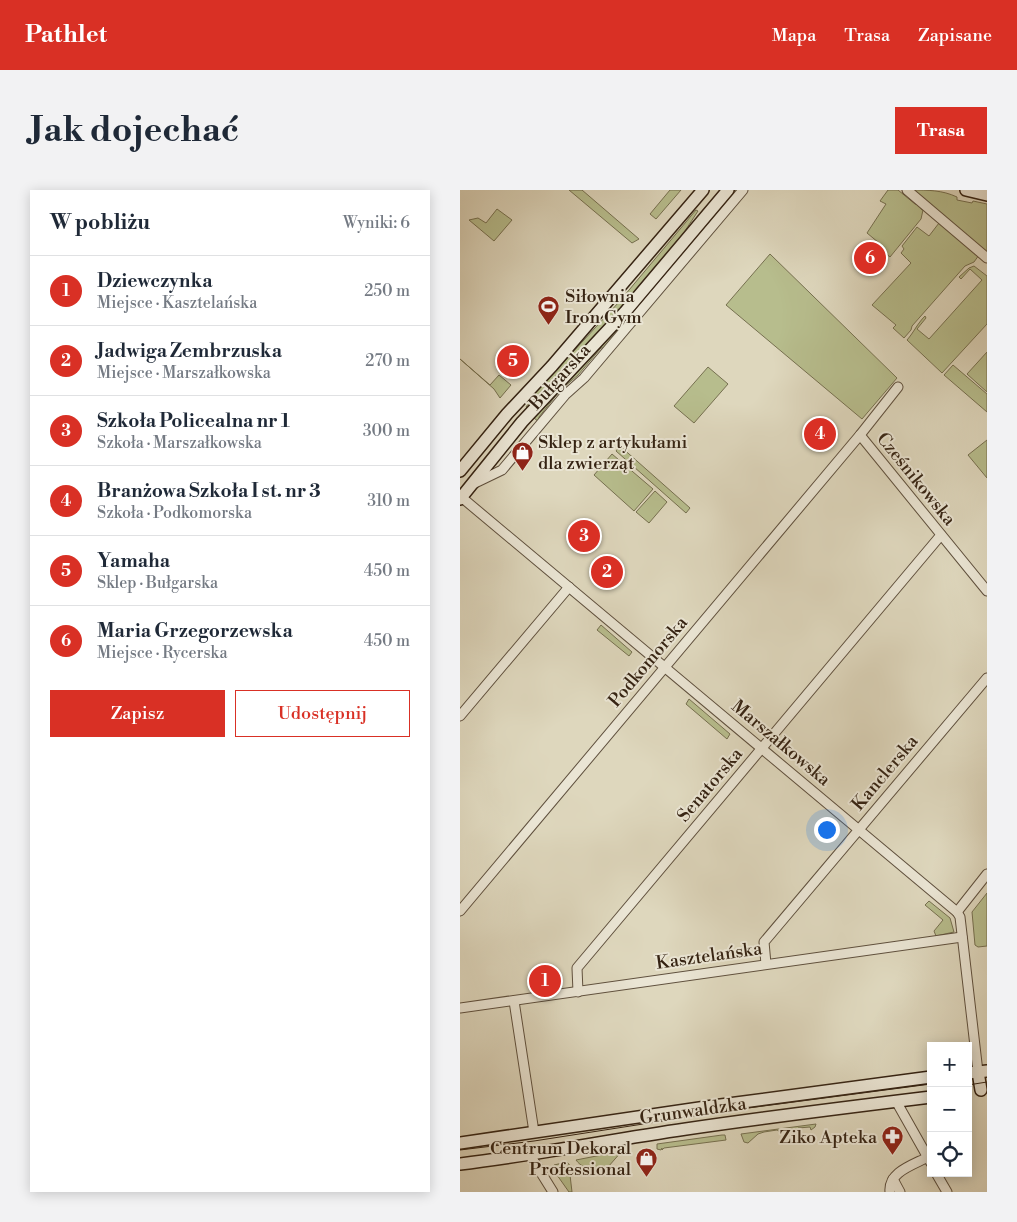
<!DOCTYPE html>
<html lang="pl">
<meta charset="utf-8">
<style>
:root{--surface:#fff;--page:#f2f2f3;--text:#1f2937;--muted:#747a83;--line:#e0e1e3;--accent:#d93025}
body{margin:0;font-family:"Libre Bodoni",serif;background:var(--page);color:var(--text)}
.controls{position:absolute;right:15px;bottom:15px;display:grid;overflow:hidden;border-radius:0px;box-shadow:0 2px 12px #0003}
.controls button{width:45px;height:45px;display:grid;place-items:center;padding:0;border:0;border-bottom:1px solid var(--line);background:var(--surface);color:var(--text);font:25px sans-serif}
.you{position:absolute;left:366px;top:639px;width:18px;height:18px;margin:-12px;border:4px solid #fff;border-radius:50%;background:#1a73e8;box-shadow:0 0 0 8px #1a73e833}
.badge{display:grid;place-items:center;width:32px;height:32px;border-radius:50%;background:var(--accent);color:#fff;font-size:16px;font-weight:700}
.pin{position:absolute;translate:-50% -50%;border:2px solid #fff;box-shadow:0 1px 5px #0006}
.list{margin:0;padding:0;list-style:none}
h2{display:flex;justify-content:space-between;align-items:center;height:65px;margin:0;padding:0 20px;font-size:21px}
h2 small{font-size:16px;font-weight:400;color:var(--muted)}
.list li{display:grid;grid-template-columns:32px 1fr auto;gap:15px;align-items:center;box-sizing:border-box;height:70px;padding:0 20px;border-top:1px solid var(--line)}
.list b{display:block;font-size:19px;white-space:nowrap}
.list p{margin:0;font-size:16px;white-space:nowrap;color:var(--muted)}
.list em{font-size:16px;font-style:normal;color:var(--muted)}
.actions{display:flex;gap:10px;padding:15px 20px}
.actions a{flex:1;padding:11px 0;border:1px solid var(--accent);border-radius:0px;text-align:center;font-size:18px;color:var(--accent)}
.actions .main{background:var(--accent);color:#fff}
.icon{flex:none;width:28px;height:28px;fill:none;stroke:currentColor;stroke-width:2;stroke-linecap:round;stroke-linejoin:round}
.map{position:relative;flex:none;width:527px;height:1002px;overflow:hidden;border-radius:0px}
header{display:flex;align-items:center;gap:30px;box-sizing:border-box;height:70px;padding:0 25px;background:var(--accent);color:#fff}
header strong{font-size:24px}
nav{display:flex;gap:28px;margin-inline-start:auto;font-size:18px}
.intro{display:flex;align-items:center;justify-content:space-between;box-sizing:border-box;height:120px;padding:0 30px}
h1{margin:0;font-size:35px}
.button{padding:12px 22px;border-radius:0px;background:var(--accent);color:#fff;font-size:18px;font-weight:700}
main{display:flex;gap:30px;padding:0 30px}
aside{flex:1;background:var(--surface);border-radius:0px;box-shadow:0 2px 12px #0003}
.map>svg:first-child{display:block}
</style>
<header>
<strong>Pathlet</strong>
<nav><a>Mapa</a><a>Trasa</a><a>Zapisane</a></nav>
</header>
<div class="intro"><h1>Jak dojechać</h1><a class="button">Trasa</a></div>
<main>
<aside>
<h2>W pobliżu<small>Wyniki: 6</small></h2>
<ul class="list">
<li><span class="badge">1</span><div><b>Dziewczynka</b><p>Miejsce · Kasztelańska</p></div><em>250 m</em></li>
<li><span class="badge">2</span><div><b>Jadwiga Zembrzuska</b><p>Miejsce · Marszałkowska</p></div><em>270 m</em></li>
<li><span class="badge">3</span><div><b>Szkoła Policealna nr 1</b><p>Szkoła · Marszałkowska</p></div><em>300 m</em></li>
<li><span class="badge">4</span><div><b>Branżowa Szkoła I st. nr 3</b><p>Szkoła · Podkomorska</p></div><em>310 m</em></li>
<li><span class="badge">5</span><div><b>Yamaha</b><p>Sklep · Bułgarska</p></div><em>450 m</em></li>
<li><span class="badge">6</span><div><b>Maria Grzegorzewska</b><p>Miejsce · Rycerska</p></div><em>450 m</em></li>
</ul>
<div class="actions"><a class="main">Zapisz</a><a>Udostępnij</a></div>
</aside>
<div class="map">
<svg width="527" height="1002" viewBox="0 0 527 1002">
<rect width="100%" height="100%" fill="#ded7bd"/>
<filter id="stains"><feTurbulence type="fractalNoise" baseFrequency=".004" numOctaves="4"/><feColorMatrix values="0 0 0 0 .2 0 0 0 0 .09 0 0 0 0 .02 0 0 0 .5 -.17"/></filter>
<radialGradient id="worn" r=".72"><stop offset=".6" stop-color="#630" stop-opacity="0"/><stop offset="1" stop-color="#630" stop-opacity=".3"/></radialGradient>
<g fill="#b7bd8d" stroke="#767050">
<polygon points="109,0 122,0 179,49 172,53"/>
<polygon points="210,0 221,0 196,29 190,24"/>
<polygon points="275,0 277,0 144,158 141,158 118,185 104,197 105,201 102,203 98,203 79,227 79,232 74,228 174,119"/>
<polygon points="428,0 438,0 455,14 461,16 461,19 463,20 461,29 430,67 419,58 419,53 407,43 426,14 420,11"/>
<path d="M451 0C468 0 482 0 497 7V10L512 13 513 11 527 14V65Z"/>
<polygon points="37,19 52,30 34,51 9,30 18,28 26,33"/>
<polygon points="236,20 238,21 223,44 164,115 67,218 66,217 76,202 159,112"/>
<polygon points="479,33 481,33 485,38 519,65 514,72 505,76 452,136 451,140 444,148 433,138 436,135 412,115 451,73 441,63 444,59 442,56 457,37 469,46"/>
<polygon points="310,64 437,188 402,229 266,115"/>
<path d="M514 76 527 86V134L482 183 447 150C454 142 457 134 465 126L466 128 457 139 469 149 522 90 510 79 501 89 499 87 509 78Z"/>
<polygon points="527,162 527,202 507,184"/>
<polygon points="0,169 30,195 39,185 51,195 40,208 34,199"/>
<polygon points="493,175 527,204 527,222 484,185"/>
<polygon points="248,177 268,194 234,233 214,216"/>
<polygon points="527,250 527,288 508,265"/>
<polygon points="160,256 230,318 226,323 156,261"/>
<polygon points="152,264 193,299 174,321 134,285"/>
<polygon points="195,301 207,312 189,333 176,322"/>
<polygon points="141,435 172,462 169,466 137,440"/>
<polygon points="229,509 270,544 267,549 226,514"/>
<polygon points="527,703 527,756 518,757 515,755 512,722"/>
<polygon points="469,711 490,728 494,742 476,746 474,741 483,730 465,715"/>
<polygon points="356,934 355,937 351,940 350,937 338,938 338,941 322,943 317,940 304,942 298,944 288,953 284,952 281,944"/>
<polygon points="262,945 265,945 266,950 204,958 202,960 202,958 201,960 197,959 197,954"/>
<path d="M162 961 148 977C136 979 124 981 116 970Z"/>
<polygon points="107,972 116,983 110,985 112,1002 109,1002 92,978 94,975"/>
</g>
<g fill="none" stroke-linecap="round" stroke-linejoin="round">
<defs>
<g id="street">
<polyline points="447,0 527,68"/>
<polyline points="400,245 527,401"/>
<polyline points="13,294 42,280 105,205 124,188 283,0"/>
<polyline points="0,306 497,722 500,727 518,882"/>
<polyline points="0,526 109,397"/>
<polyline points="0,721 400,245 438,197"/>
<polyline points="497,722 527,684"/>
<polyline points="306,774 304,752 527,488"/>
<polyline points="118,802 117,778 481,345"/>
<polyline points="54,811 74,942"/>
<polyline points="0,818 502,747"/>
<polyline points="436,911 471,973"/>
<polyline points="70,965 93,1002"/>
<polyline points="476,983 487,1002"/>
<polyline points="433,989 440,1002"/>
<path d="M430 1002C428 982 453 975 468 967"/>
</g>
<g id="secondary">
<polyline points="506,0 527,5"/>
<polyline points="0,281 47,224 92,176 243,0"/>
<polyline points="0,309 62,232 165,122 268,0"/>
<polyline points="518,882 521,900"/>
<polyline points="508,883 527,881"/>
<polyline points="0,953 253,916 471,887"/>
<path d="M0 974C76 965 150 950 226 939 307 927 389 917 471 907"/>
</g>
</defs>
<use href="#street" stroke="#5f503e" stroke-width="11"/>
<use href="#secondary" stroke="#352313" stroke-width="14"/>
<use href="#street" stroke="#eae5d4" stroke-width="9"/>
<use href="#secondary" stroke="#eae5d4" stroke-width="11"/>
<g stroke="#352313" stroke-width="1">
<polyline points="508,895 527,892"/>
<polyline points="0,960 74,951 273,920 471,894"/>
</g>
</g>
<defs>
<symbol id="stadium-pin" viewBox="-11 -11 22 30"><path d="M0 17L-7.5 6A9.5 9.5 0 1 1 7.5 6Z" fill="#8f2418" stroke="#eae5d4"/><path d="M0-5a6.5 5 0 1 0 0 10a6.5 5 0 1 0 0-10ZM-3.5-1.8h7v3.6h-7Z" fill="#fff"/></symbol>
<symbol id="shop-pin" viewBox="-11 -11 22 30"><path d="M0 17L-7.5 6A9.5 9.5 0 1 1 7.5 6Z" fill="#8f2418" stroke="#eae5d4"/><path d="M-5-2.5h2.3a2.7 3.5 0 0 1 5.4 0H5L5.5 6h-11ZM-1.5-2.5h3a1.5 2.3 0 0 0-3 0Z" fill="#fff"/></symbol>
<symbol id="pharmacy-pin" viewBox="-11 -11 22 30"><path d="M0 17L-7.5 6A9.5 9.5 0 1 1 7.5 6Z" fill="#8f2418" stroke="#eae5d4"/><path d="M-2-6h4v4h4v4h-4v4h-4v-4h-4v-4h4Z" fill="#fff"/></symbol>
</defs>
<g fill-rule="evenodd">
<use href="#stadium-pin" x="76" y="104" width="25" height="34"/>
<use href="#shop-pin" x="50" y="250" width="25" height="34"/>
<use href="#pharmacy-pin" x="420" y="934" width="25" height="34"/>
<use href="#shop-pin" x="174" y="956" width="25" height="34"/>
</g>
<g text-anchor="middle" dominant-baseline="central" stroke-width="4" stroke-linejoin="round" paint-order="stroke">
<g font-size="18" fill="#352313" stroke="#eae5d4" text-anchor="start">
<text x="105" y="106">Siłownia<tspan x="105" dy="21">Iron Gym</tspan></text>
<text x="78" y="252">Sklep z artykułami<tspan x="78" dy="21">dla zwierząt</tspan></text>
<text x="417" y="947" text-anchor="end">Ziko Apteka</text>
<text x="171" y="958" text-anchor="end">Centrum Dekoral<tspan x="171" dy="21">Professional</tspan></text>
</g>
<g font-size="18" fill="#352313" stroke="#eae5d4">
<text transform="translate(100 187) rotate(-48)">Bułgarska</text>
<text transform="translate(456 289) rotate(51)">Cześnikowska</text>
<text transform="translate(188 472) rotate(-50)">Podkomorska</text>
<text transform="translate(321 553) rotate(40)">Marszałkowska</text>
<text transform="translate(425 583) rotate(-50)">Kanclerska</text>
<text transform="translate(250 595) rotate(-50)">Senatorska</text>
<text transform="translate(249 766) rotate(-8)">Kasztelańska</text>
<text transform="translate(233 921) rotate(-8)">Grunwaldzka</text>
</g>
</g>
<rect width="100%" height="100%" filter="url(#stains)"/>
<rect width="100%" height="100%" fill="url(#worn)"/>
</svg>
<div class="controls">
<button>+</button>
<button>−</button>
<button><svg class="icon" aria-label="locate" viewBox="0 0 24 24"><circle cx="12" cy="12" r="6"/><path d="M12 2v4M12 18v4M2 12h4M18 12h4"/></svg></button>
</div>
<div class="you"></div>
<div class="pin badge" style="left:85px;top:791px">1</div>
<div class="pin badge" style="left:147px;top:382px">2</div>
<div class="pin badge" style="left:124px;top:346px">3</div>
<div class="pin badge" style="left:360px;top:244px">4</div>
<div class="pin badge" style="left:53px;top:171px">5</div>
<div class="pin badge" style="left:410px;top:68px">6</div>
</div>
</main>
